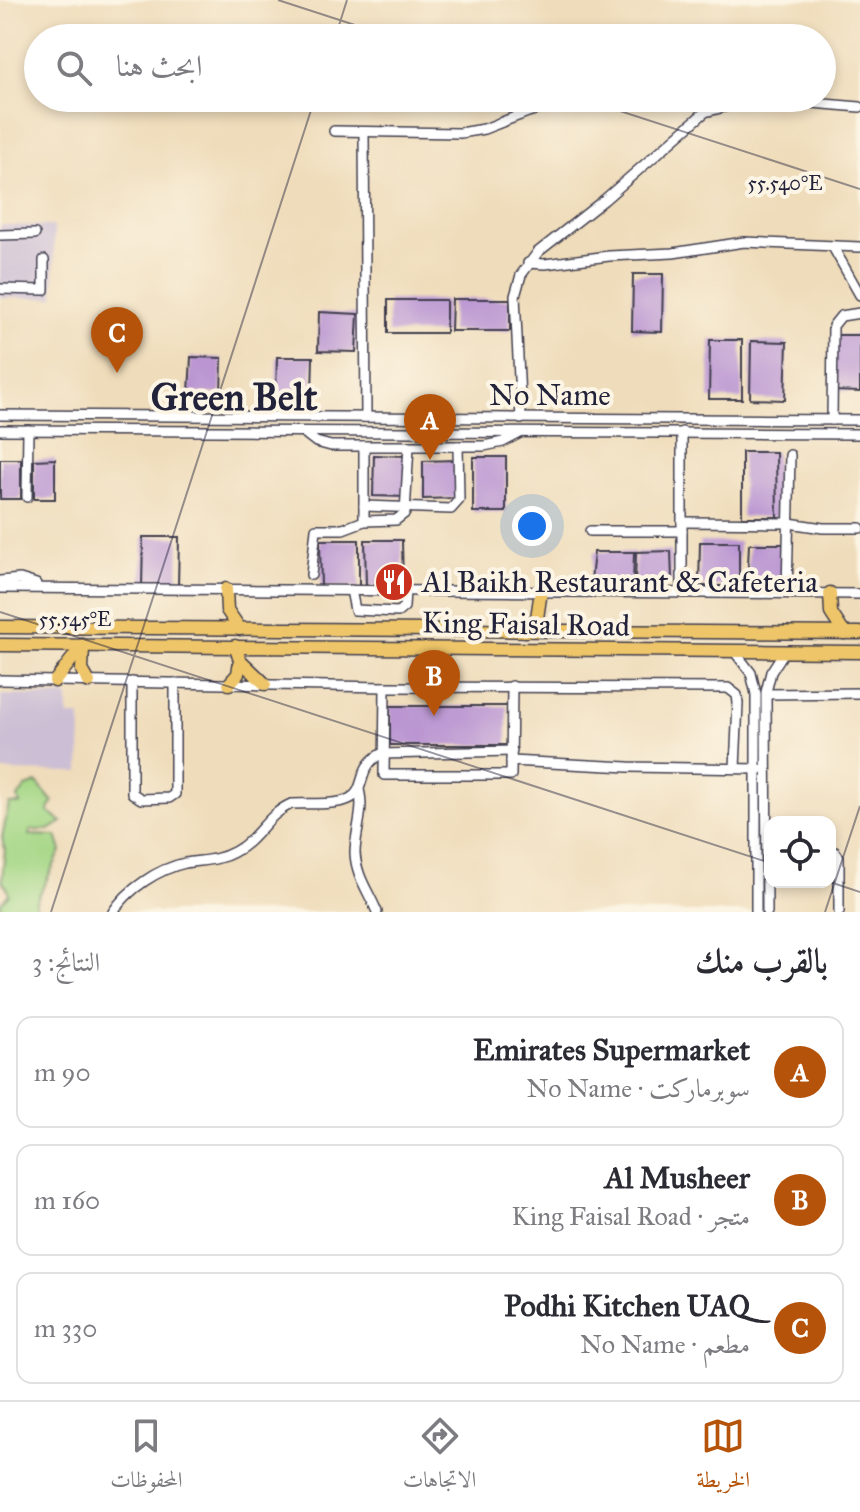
<!DOCTYPE html>
<html lang="ar">
<meta charset="utf-8">
<style>
:root{--surface:#fff;--page:#f2f2f3;--text:#2b2b33;--muted:#7c7c81;--line:#e1e1e2;--accent:#b45309}
body{margin:0;font-family:"IM FELL Great Primer",Amiri,serif;background:var(--page);color:var(--text);direction:rtl}
.controls{position:absolute;right:24px;bottom:24px;display:grid;overflow:hidden;border-radius:16px;box-shadow:0 4px 12px #0003}
.controls button{width:72px;height:72px;display:grid;place-items:center;padding:0;border:0;border-bottom:2px solid var(--line);background:var(--surface);color:var(--text);font:40px sans-serif}
.you{position:absolute;left:532px;top:526px;width:28px;height:28px;margin:-20px;border:6px solid #fff;border-radius:50%;background:#1a73e8;box-shadow:0 0 0 12px #1a73e833}
.badge{display:grid;place-items:center;width:52px;height:52px;border-radius:50%;background:var(--accent);color:#fff;font-size:26px;font-weight:700}
.pin{position:absolute;translate:-50% -66px;filter:drop-shadow(0 2px 4px #0008)}
.pin::after{content:'';position:absolute;top:42px;width:28px;height:24px;background:inherit;clip-path:polygon(0 0,100% 0,50% 100%)}
.list{margin:0;padding:0;list-style:none}
h2{display:flex;justify-content:space-between;align-items:center;height:104px;margin:0;padding:0 32px;font-size:34px}
h2 small{font-size:26px;font-weight:400;color:var(--muted)}
.list li{display:grid;grid-template-columns:52px 1fr auto;gap:24px;align-items:center;box-sizing:border-box;height:112px;margin:0 16px 16px;padding:0 16px;border:2px solid var(--line);border-radius:16px}
.list b{display:block;font-size:30px;white-space:nowrap}
.list p{margin:0;font-size:26px;white-space:nowrap;color:var(--muted)}
.list em{font-size:26px;font-style:normal;color:var(--muted)}
.icon{flex:none;width:44px;height:44px;fill:none;stroke:currentColor;stroke-width:2;stroke-linecap:round;stroke-linejoin:round}
.map{position:relative;flex:none;width:860px;height:912px;overflow:hidden;direction:ltr}
.search{position:absolute;background:var(--surface);box-shadow:0 4px 12px #0003;left:24px;right:24px;top:24px;height:88px;display:flex;align-items:center;gap:20px;box-sizing:border-box;padding:0 28px;border-radius:44px;color:var(--muted);font-size:30px}
.sheet{height:488px;background:var(--surface)}
nav{display:flex;justify-content:space-around;align-items:center;box-sizing:border-box;height:112px;border-top:2px solid var(--line);background:var(--surface);font-size:22px;color:var(--muted)}
nav a{display:grid;justify-items:center;gap:4px}
nav .on{color:var(--accent)}
.map>svg:first-child{display:block}
</style>
<div class="map">
<svg width="860" height="912" viewBox="0 0 860 912">
<rect width="100%" height="100%" fill="#fcf5e5"/>
<filter id="ink" filterUnits="userSpaceOnUse"><feTurbulence type="fractalNoise" baseFrequency=".0125" numOctaves="2"/><feDisplacementMap in="SourceGraphic" scale="16" xChannelSelector="R" yChannelSelector="G"/><feConvolveMatrix kernelMatrix="1 2 1 2 8 2 1 2 1" color-interpolation-filters="sRGB"/></filter>
<filter id="wash" filterUnits="userSpaceOnUse"><feTurbulence type="fractalNoise" baseFrequency=".006" numOctaves="4" result="noise"/><feDisplacementMap in="SourceGraphic" scale="32" xChannelSelector="R" yChannelSelector="G"/><feGaussianBlur stdDeviation="1.8" result="paint"/><feColorMatrix in="noise" values="0 0 0 0 0 0 0 0 0 0 0 0 0 0 0 0 0 1.4 0 .05"/><feComposite in="paint" operator="in"/></filter>
<g filter="url(#wash)">
<rect width="100%" height="100%" fill="#efdcba"/>
<g fill="#ccbed4">
<polygon points="0,225 54,226 54,298 0,298"/>
<polygon points="1,695 68,696 68,716 81,716 80,772 0,771"/>
</g>
<polygon fill="#a5d786" stroke="#647c60" stroke-width="2" points="37,783 53,802 48,812 62,822 49,830 31,830 29,835 56,836 61,851 36,901 35,912 2,912 0,904 9,894 7,887 2,881 5,850 2,838 9,804 20,804 18,797 26,787"/>
<g id="blocks">
<g fill="#ba95d2">
<polygon points="633,274 663,274 662,332 632,331"/>
<polygon points="452,299 510,299 510,331 451,331"/>
<rect x="388" y="300" width="58" height="33"/>
<polygon points="319,312 358,314 356,352 318,351"/>
<polygon points="835,335 860,335 860,392 834,391"/>
<polygon points="710,340 742,340 742,399 709,399"/>
<polygon points="751,341 787,342 785,400 750,399"/>
<polygon points="191,357 222,358 221,394 189,393"/>
<polygon points="277,357 313,357 312,395 276,394"/>
<polygon points="742,452 776,452 777,517 742,517"/>
<polygon points="374,455 408,456 407,497 373,496"/>
<rect x="473" y="457" width="33" height="55"/>
<rect x="0" y="459" width="21" height="40"/>
<polygon points="55,459 55,499 34,499 34,460"/>
<polygon points="456,460 457,498 423,499 423,461"/>
<polygon points="143,537 179,537 178,587 142,587"/>
<polygon points="320,540 359,540 359,587 321,587"/>
<polygon points="365,540 402,540 403,587 366,587"/>
<polygon points="700,542 739,542 739,586 699,586"/>
<polygon points="749,544 784,544 783,587 747,587"/>
<polygon points="671,551 672,580 666,585 635,584 636,552"/>
<polygon points="594,552 634,552 633,584 598,585 591,580"/>
<rect x="390" y="706" width="117" height="39"/>
</g>
</g>
</g>
<g filter="url(#ink)">
<use href="#blocks" fill-opacity="0" stroke="#413e4e" stroke-width="2"/>
<g fill="none" stroke-linecap="round" stroke-linejoin="round">
<defs>
<g id="minor">
<polyline points="653,98 707,105 712,109"/>
<polyline points="334,131 460,133 484,129 528,112 580,98"/>
<polyline points="364,132 366,417"/>
<polyline points="0,235 35,234"/>
<polyline points="833,247 860,295"/>
<polyline points="528,263 545,264 609,256 673,253 744,242 860,247"/>
<polyline points="0,289 44,290 44,260"/>
<polyline points="0,415 860,420"/>
<polyline points="521,419 515,296 521,275 538,252 604,200 705,112 728,106 800,102 860,107"/>
<polyline points="832,420 833,326 841,316 860,313"/>
<polyline points="0,430 860,434"/>
<polyline points="303,432 316,442 331,446 484,446 503,442 520,433"/>
<polyline points="27,497 28,430"/>
<polyline points="364,506 451,509 459,500 458,446"/>
<polyline points="364,521 364,446"/>
<polyline points="682,522 789,523 823,528 860,528"/>
<polyline points="590,531 682,531"/>
<polyline points="311,575 316,529 343,529 364,521 396,520 405,513 409,446"/>
<polyline points="0,581 20,579 36,584"/>
<polyline points="0,588 860,594"/>
<polyline points="351,590 355,610 398,612 404,607 405,590"/>
<polyline points="682,592 682,432"/>
<polyline points="787,593 790,455"/>
<polyline points="735,652 751,673 756,694 756,912"/>
<polyline points="0,680 385,687 728,688 737,695 738,703 735,768"/>
<polyline points="132,682 132,793 141,799 169,798 175,794 175,683"/>
<polyline points="385,687 384,775 511,775 512,686"/>
<polyline points="767,694 860,693"/>
<polyline points="511,761 628,767 759,769"/>
<path d="M359 790C365 810 355 832 355 853 356 876 369 892 377 912"/>
<polyline points="830,852 835,852 839,857 839,912"/>
<path d="M113 912C128 889 158 869 185 863 202 860 218 861 234 852 258 840 266 815 291 804 308 803 333 806 349 799 367 791 356 767 381 754L512 751"/>
<polyline points="767,912 766,692 771,672 784,652"/>
</g>
<g id="major">
<polyline points="226,589 227,610 240,629"/>
<polyline points="830,593 831,613 844,633"/>
<polyline points="0,627 860,633"/>
<polyline points="525,631 537,618 541,591"/>
<polyline points="0,645 860,652"/>
<polyline points="235,646 240,660 265,684"/>
<polyline points="83,647 82,670 89,682"/>
<polyline points="55,681 83,645"/>
<polyline points="229,684 238,674 240,660"/>
</g>
</defs>
<use href="#minor" stroke="#413e4e" stroke-width="12"/>
<use href="#major" stroke="#413e4e" stroke-width="15"/>
<use href="#minor" stroke="#fff" stroke-width="9"/>
<use href="#major" stroke="#eec569" stroke-width="12"/>
</g>
</g>
<path fill="none" stroke="#22223b" stroke-width="2" stroke-opacity="0.45" d="M278 0 395 38M335 38 347 0M580 98 860 189M0 612 770 863M830 882 860 892M51 912 315 98M825 912 860 806"/>
<defs>
<symbol id="restaurant-disc" viewBox="-11 -11 22 22"><circle r="9.5" fill="#c8321e" stroke="#fcf5e5"/><path d="M-5-6h1v4h1v-4h1v4h1v-4h1v5L-1.5 .5V6h-2V.5L-5-1ZM5-6V6H3V1.5H1.5Q1.5-4 5-6Z" fill="#fff"/></symbol>
</defs>
<g fill-rule="evenodd">
<use href="#restaurant-disc" x="372" y="560" width="44" height="44"/>
</g>
<g text-anchor="middle" dominant-baseline="central" stroke-width="8" stroke-linejoin="round" paint-order="stroke">
<g font-size="30" fill="#22223b" stroke="#fcf5e5">
<text x="550" y="395">No Name</text>
<text transform="translate(526 624) rotate(1)">King Faisal Road</text>
</g>
<g font-size="30" fill="#22223b" stroke="#fcf5e5" text-anchor="start">
<text x="422" y="582">Al Baikh Restaurant &amp; Cafeteria</text>
</g>
<g font-size="38" font-weight="bold" fill="#22223b" stroke="#fcf5e5">
<text x="234" y="397">Green Belt</text>
</g>
</g>
<g font-size="20" text-anchor="middle" fill="#22223b" stroke="#fcf5e5" stroke-width="8" stroke-linejoin="round" paint-order="stroke">
<text x="785" y="190">55.540°E</text>
<text x="75" y="626">55.545°E</text>
</g>
</svg>
<div class="controls">
<button><svg class="icon" aria-label="locate" viewBox="0 0 24 24"><circle cx="12" cy="12" r="6"/><path d="M12 2v4M12 18v4M2 12h4M18 12h4"/></svg></button>
</div>
<div class="you"></div>
<div class="pin badge" style="left:430px;top:460px">A</div>
<div class="pin badge" style="left:434px;top:716px">B</div>
<div class="pin badge" style="left:117px;top:373px">C</div>
<div class="search"><svg class="icon" aria-label="search" viewBox="0 0 24 24"><circle cx="10" cy="10" r="6"/><path d="M15 15l6 6"/></svg>ابحث هنا</div>
</div>
<section class="sheet">
<h2>بالقرب منك<small>النتائج: 3</small></h2>
<ul class="list">
<li><span class="badge">A</span><div><b>Emirates Supermarket</b><p>سوبرماركت · No Name</p></div><em>90 m</em></li>
<li><span class="badge">B</span><div><b>Al Musheer</b><p>متجر · King Faisal Road</p></div><em>160 m</em></li>
<li><span class="badge">C</span><div><b>Podhi Kitchen UAQ</b><p>مطعم · No Name</p></div><em>330 m</em></li>
</ul>
</section>
<nav>
<a class="on"><svg class="icon" aria-label="map" viewBox="0 0 24 24"><path d="M3 6l6-2 6 2 6-2v14l-6 2-6-2-6 2zM9 4v14M15 6v14"/></svg>الخريطة</a>
<a><svg class="icon" aria-label="directions" viewBox="0 0 24 24"><path d="M12 3l9 9-9 9-9-9zM9 14v-3h6M13 9l2 2-2 2"/></svg>الاتجاهات</a>
<a><svg class="icon" aria-label="saved" viewBox="0 0 24 24"><path d="M7 4h10v16l-5-4-5 4z"/></svg>المحفوظات</a>
</nav>
